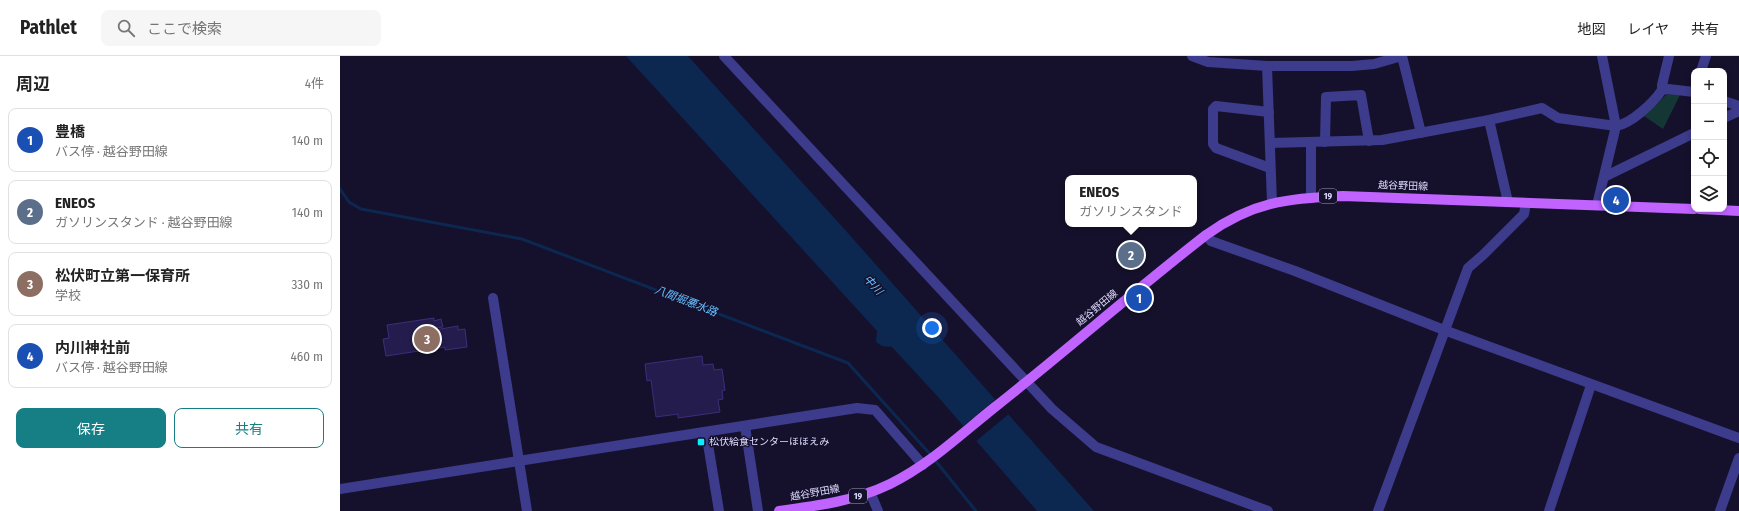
<!DOCTYPE html>
<html lang="ja">
<meta charset="utf-8">
<style>
:root{--surface:#fff;--page:#f6f6f6;--text:#222;--muted:#767676;--line:#e0e0e0;--accent:#167e85}
body{margin:0;font-family:"Fira Sans Condensed","Noto Sans JP",sans-serif;background:var(--page);color:var(--text)}
.controls{position:absolute;right:12px;top:12px;display:grid;overflow:hidden;border-radius:8px;box-shadow:0 2px 6px #0003}
.controls button{width:36px;height:36px;display:grid;place-items:center;padding:0;border:0;border-bottom:1px solid var(--line);background:var(--surface);color:var(--text);font:20px sans-serif}
.you{position:absolute;left:592px;top:272px;width:14px;height:14px;margin:-10px;border:3px solid #fff;border-radius:50%;background:#1a73e8;box-shadow:0 0 0 6px #1a73e833}
.badge{display:grid;place-items:center;width:26px;height:26px;border-radius:50%;background:var(--accent);color:#fff;font-size:13px;font-weight:700}
.pin{position:absolute;translate:-50% -50%;border:2px solid #fff;box-shadow:0 1px 4px #0006}
.popup{position:absolute;left:725px;top:119px;width:132px;height:52px;box-sizing:border-box;display:grid;place-content:center;border-radius:8px;background:var(--surface);filter:drop-shadow(0 1px 3px #0005);font-size:13px;white-space:nowrap;color:var(--muted)}
.popup b{font-size:15px;color:var(--text)}
.popup::after{content:'';position:absolute;left:50%;top:100%;margin-left:-8px;border:8px solid transparent;border-top-color:var(--surface)}
.list{margin:0;padding:0;list-style:none}
h2{display:flex;justify-content:space-between;align-items:center;height:52px;margin:0;padding:0 16px;font-size:17px}
h2 small{font-size:13px;font-weight:400;color:var(--muted)}
.list li{display:grid;grid-template-columns:26px 1fr auto;gap:12px;align-items:center;box-sizing:border-box;height:64px;margin:0 8px 8px;padding:0 8px;border:1px solid var(--line);border-radius:8px}
.list b{display:block;font-size:15px;white-space:nowrap}
.list p{margin:0;font-size:13px;white-space:nowrap;color:var(--muted)}
.list em{font-size:13px;font-style:normal;color:var(--muted)}
.actions{display:flex;gap:8px;padding:12px 16px}
.actions a{flex:1;padding:9px 0;border:1px solid var(--accent);border-radius:8px;text-align:center;font-size:14px;color:var(--accent)}
.actions .main{background:var(--accent);color:#fff}
.icon{flex:none;width:22px;height:22px;fill:none;stroke:currentColor;stroke-width:2;stroke-linecap:round;stroke-linejoin:round}
.map{position:relative;flex:none;width:1399px;height:455px;overflow:hidden}
header{display:flex;align-items:center;gap:24px;box-sizing:border-box;height:56px;padding:0 20px;background:var(--surface);border-bottom:1px solid var(--line)}
header strong{font-size:19px}
nav{display:flex;gap:22px;margin-inline-start:auto;font-size:14px}
.search{width:280px;height:36px;background:var(--page);display:flex;align-items:center;gap:10px;box-sizing:border-box;padding:0 14px;border-radius:8px;color:var(--muted);font-size:15px}
main{display:flex}
aside{flex:1;background:var(--surface)}
.map>svg:first-child{display:block}
</style>
<header>
<strong>Pathlet</strong>
<div class="search"><svg class="icon" aria-label="search" viewBox="0 0 24 24"><circle cx="10" cy="10" r="6"/><path d="M15 15l6 6"/></svg>ここで検索</div>
<nav><a>地図</a><a>レイヤ</a><a>共有</a></nav>
</header>
<main>
<aside>
<h2>周辺<small>4件</small></h2>
<ul class="list">
<li><span class="badge" style="background:#1a4fb4">1</span><div><b>豊橋</b><p>バス停 · 越谷野田線</p></div><em>140 m</em></li>
<li><span class="badge" style="background:#5c6f8a">2</span><div><b>ENEOS</b><p>ガソリンスタンド · 越谷野田線</p></div><em>140 m</em></li>
<li><span class="badge" style="background:#8d6e63">3</span><div><b>松伏町立第一保育所</b><p>学校</p></div><em>330 m</em></li>
<li><span class="badge" style="background:#1a4fb4">4</span><div><b>内川神社前</b><p>バス停 · 越谷野田線</p></div><em>460 m</em></li>
</ul>
<div class="actions"><a class="main">保存</a><a>共有</a></div>
</aside>
<div class="map">
<svg width="1399" height="455" viewBox="0 0 1399 455">
<rect width="100%" height="100%" fill="#15112c"/>
<polygon fill="#143634" points="1341,37 1323,73 1304,60 1325,40 1328,38"/>
<polygon fill="#0c2750" points="286,0 348,0 507,176 754,455 697,455 599,342 552,291 542,290 536,286 537,275"/>
<polygon fill="#15112c" points="657,342 670,357 635,386 622,371"/>
<g fill="none" stroke-linecap="round" stroke-linejoin="round">
<polyline stroke="#0c2750" stroke-width="3" points="0,133 9,146 21,153 182,183 508,307 590,398 636,455"/>
</g>
<g fill="#251c4e" stroke="#3b2e7a">
<polygon points="94,262 94,265 101,263 103,271 95,272 95,274 118,270 118,274 125,273 127,291 105,294 105,291 46,300 43,283 49,282 47,269"/>
<polygon points="362,300 363,309 373,308 374,314 382,313 385,334 382,335 383,343 378,344 380,356 338,362 338,358 316,361 311,324 307,325 305,308"/>
</g>
<g fill="none" stroke-linecap="round" stroke-linejoin="round">
<g stroke="#3c3b8c" stroke-width="10">
<polyline points="384,0 712,353 756,391 928,455"/>
<polyline points="852,0 868,6 927,10 1012,10 1034,8 1062,0"/>
<polyline points="1062,0 1081,77"/>
<polyline points="927,10 932,147"/>
<polyline points="1361,15 1366,0"/>
<polyline points="1322,34 1322,29 1329,0"/>
<polyline points="1384,45 1399,50"/>
<polyline points="929,56 876,50 873,53 873,88 876,92 930,112"/>
<polyline points="1384,62 1399,55"/>
<polyline points="1149,64 1168,146"/>
<polyline points="985,86 986,41 1021,39 1029,85"/>
<path d="M930 87 1042 84 1149 64 1202 52 1218 62 1276 70C1291 68 1313 47 1322 34L1328 33 1354 36"/>
<polyline points="1264,121 1354,77"/>
<polyline points="971,141 971,86"/>
<polyline points="1257,149 1276,70 1262,0"/>
<polyline points="866,179 871,185 955,215 1104,274 1399,382"/>
<polyline points="153,242 187,455"/>
<polyline points="405,370 418,455"/>
<polyline points="366,376 379,455"/>
<polyline points="0,433 517,352 535,354 583,409"/>
<polyline points="530,436 538,455"/>
<polyline points="1038,455 1128,212 1143,199 1184,158 1186,147"/>
<polyline points="1209,455 1251,329"/>
<polyline points="1380,455 1399,402"/>
</g>
<g stroke="#c063ff" stroke-width="10">
<polyline points="1359,153 1399,155"/>
<path d="M439 455C477 450 515 445 550 428 589 409 621 378 655 351 726 295 794 235 866 179 912 146 948 142 1003 140L1354 153"/>
</g>
</g>
<rect fill="#08eeff" stroke="#15112c" stroke-width="1.5" x="357" y="382" width="8" height="8" rx="2"/>
<g text-anchor="middle" dominant-baseline="central" stroke-width="3" stroke-linejoin="round" paint-order="stroke">
<g fill="#15112c" stroke="#a29fc0" stroke-width="1">
<rect x="979" y="133" width="18" height="14" rx="3"/>
<rect x="509" y="433" width="18" height="14" rx="3"/>
</g>
<g font-size="9" font-weight="bold" fill="#dfdcff">
<text x="988" y="140">19</text>
<text x="518" y="440">19</text>
</g>
<g font-size="10" fill="#dfdcff" stroke="#15112c">
<text transform="translate(1063 130) rotate(2)">越谷野田線</text>
<text transform="translate(757 252) rotate(-40)">越谷野田線</text>
<text transform="translate(475 437) rotate(-10)">越谷野田線</text>
</g>
<g font-size="10" fill="#dfdcff" stroke="#15112c" text-anchor="start">
<text x="369" y="386">松伏給食センターほほえみ</text>
</g>
<g font-size="11" font-style="italic" fill="#6abfff" stroke="#15112c">
<text transform="translate(533 229) rotate(47)">中川</text>
<text transform="translate(346 245) rotate(21)">八間堀悪水路</text>
</g>
</g>
</svg>
<div class="controls">
<button>+</button>
<button>−</button>
<button><svg class="icon" aria-label="locate" viewBox="0 0 24 24"><circle cx="12" cy="12" r="6"/><path d="M12 2v4M12 18v4M2 12h4M18 12h4"/></svg></button>
<button><svg class="icon" aria-label="layers" viewBox="0 0 24 24"><path d="M12 4l9 5-9 5-9-5zM3 14l9 5 9-5"/></svg></button>
</div>
<div class="you"></div>
<div class="pin badge" style="left:799px;top:242px;background:#1a4fb4">1</div>
<div class="pin badge" style="left:791px;top:199px;background:#5c6f8a">2</div>
<div class="popup"><b>ENEOS</b>ガソリンスタンド</div>
<div class="pin badge" style="left:87px;top:283px;background:#8d6e63">3</div>
<div class="pin badge" style="left:1276px;top:144px;background:#1a4fb4">4</div>
</div>
</main>
